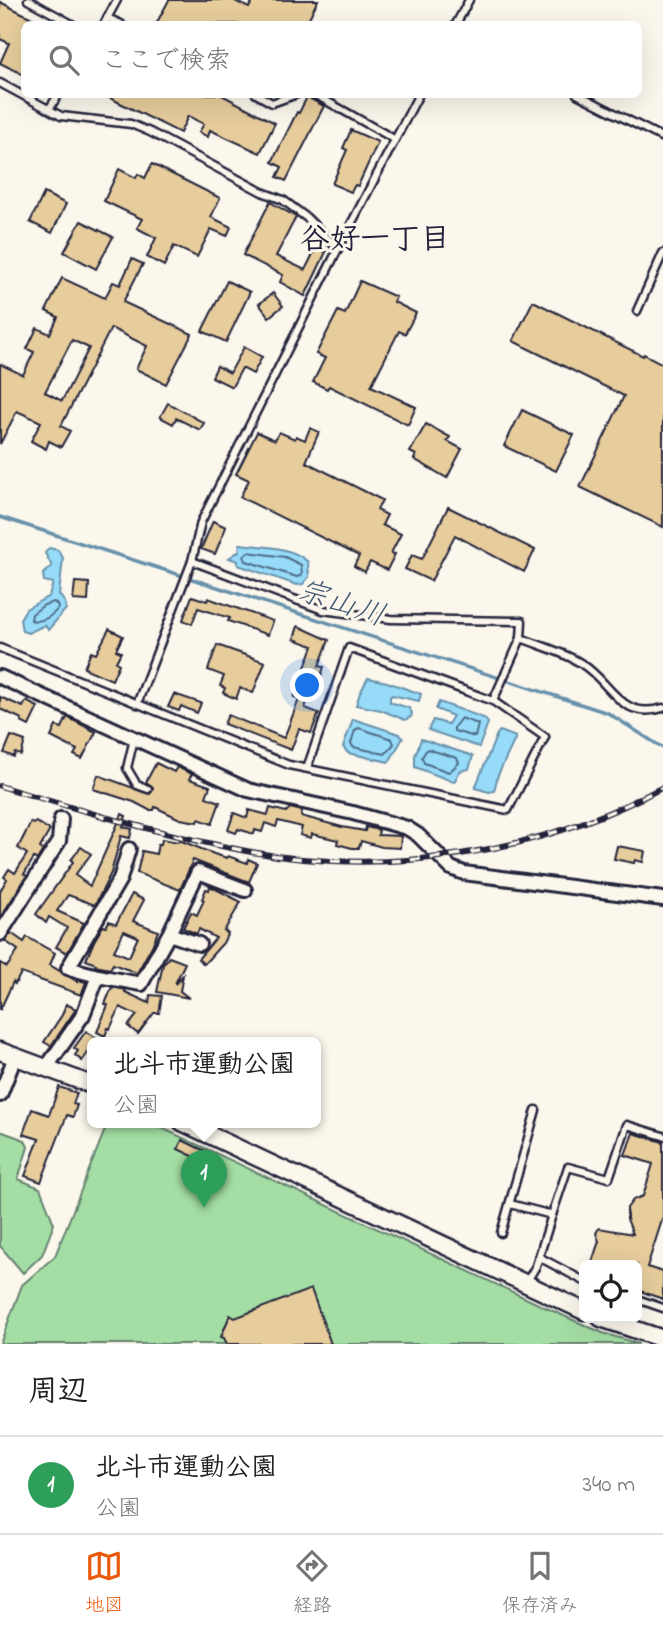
<!DOCTYPE html>
<html lang="ja">
<meta charset="utf-8">
<style>
:root{--surface:#fff;--page:#f6f6f6;--text:#202124;--muted:#757577;--line:#e0e0e0;--accent:#ea580c}
body{margin:0;font-family:"Indie Flower","Klee One",sans-serif;background:var(--page);color:var(--text)}
.controls{position:absolute;right:21px;bottom:21px;display:grid;overflow:hidden;border-radius:10px;box-shadow:0 7px 28px #0002}
.controls button{width:63px;height:63px;display:grid;place-items:center;padding:0;border:0;border-bottom:2px solid var(--line);background:var(--surface);color:var(--text);font:35px sans-serif}
.you{position:absolute;left:308px;top:686px;width:24px;height:24px;margin:-18px;border:5px solid #fff;border-radius:50%;background:#1a73e8;box-shadow:0 0 0 10px #1a73e833}
.badge{display:grid;place-items:center;width:46px;height:46px;border-radius:50%;background:var(--accent);color:#fff;font-size:23px;font-weight:700}
.pin{position:absolute;translate:-50% -58px;filter:drop-shadow(0 2px 4px #0008)}
.pin::after{content:'';position:absolute;top:37px;width:24px;height:21px;background:inherit;clip-path:polygon(0 0,100% 0,50% 100%)}
.popup{position:absolute;left:87px;top:1037px;width:234px;height:91px;box-sizing:border-box;display:grid;place-content:center;border-radius:10px;background:var(--surface);filter:drop-shadow(0 2px 5px #0005);font-size:23px;white-space:nowrap;color:var(--muted)}
.popup b{font-size:26px;color:var(--text)}
.popup::after{content:'';position:absolute;left:50%;top:100%;margin-left:-14px;border:14px solid transparent;border-top-color:var(--surface)}
.list{margin:0;padding:0;list-style:none}
h2{display:flex;justify-content:space-between;align-items:center;height:91px;margin:0;padding:0 28px;font-size:30px}
h2 small{font-size:23px;font-weight:400;color:var(--muted)}
.list li{display:grid;grid-template-columns:46px 1fr auto;gap:21px;align-items:center;box-sizing:border-box;height:98px;padding:0 28px;border-top:2px solid var(--line)}
.list b{display:block;font-size:26px;white-space:nowrap}
.list p{margin:0;font-size:23px;white-space:nowrap;color:var(--muted)}
.list em{font-size:23px;font-style:normal;color:var(--muted)}
.icon{flex:none;width:38px;height:38px;fill:none;stroke:currentColor;stroke-width:2;stroke-linecap:round;stroke-linejoin:round}
.map{position:relative;flex:none;width:663px;height:1344px;overflow:hidden}
.search{position:absolute;background:var(--surface);box-shadow:0 7px 28px #0002;left:21px;right:21px;top:21px;height:77px;display:flex;align-items:center;gap:18px;box-sizing:border-box;padding:0 24px;border-radius:10px;color:var(--muted);font-size:26px}
.sheet{height:189px;background:var(--surface)}
nav{display:flex;justify-content:space-around;align-items:center;box-sizing:border-box;height:98px;border-top:2px solid var(--line);background:var(--surface);font-size:19px;color:var(--muted)}
nav a{display:grid;justify-items:center;gap:4px}
nav .on{color:var(--accent)}
.map>svg:first-child{display:block}
</style>
<div class="map">
<svg width="663" height="1344" viewBox="0 0 663 1344">
<rect width="100%" height="100%" fill="#fbf7ec"/>
<filter id="ink" filterUnits="userSpaceOnUse"><feTurbulence type="fractalNoise" baseFrequency=".0143" numOctaves="2"/><feDisplacementMap in="SourceGraphic" scale="14" xChannelSelector="R" yChannelSelector="G"/><feConvolveMatrix kernelMatrix="1 2 1 2 8 2 1 2 1" color-interpolation-filters="sRGB"/></filter>
<g filter="url(#ink)">
<g fill="#a4dea4" stroke="#638070" stroke-width="2">
<polygon points="108,1122 149,1122 564,1316 603,1333 639,1344 0,1344 22,1285 55,1256"/>
<polygon points="0,1131 25,1140 28,1147 18,1179 40,1188 54,1224 42,1255 23,1273 0,1246"/>
</g>
<g fill="#96dbf8" stroke="#6891ac" stroke-width="2">
<path d="M240 544C262 547 292 546 308 562L309 577 303 584 297 585 238 565V561L229 558 239 551Z"/>
<polygon points="49,548 58,550 63,558 59,595 65,602 66,609 48,630 45,625 28,633 22,631 20,619 26,609 49,596 53,583 44,581 43,574 52,566 45,553"/>
<polygon points="368,678 387,682 421,694 419,701 392,695 390,697 390,702 409,708 412,713 411,717 405,720 381,710 356,705 360,693"/>
<polygon points="439,702 484,718 488,723 479,747 428,730 433,720 448,724 453,716 436,709"/>
<polygon points="353,719 399,734 403,738 389,762 348,753 343,747"/>
<polygon points="500,731 516,737 498,775 494,791 489,792 475,788 497,734"/>
<polygon points="421,739 473,756 469,769 460,771 454,782 415,767 415,756"/>
</g>
<g fill="none" stroke-linecap="round" stroke-linejoin="round">
<g stroke="#506c87" stroke-width="2">
<polygon points="248,552 285,557 301,565 302,575 297,577 246,561 244,556"/>
<path d="M54 602 59 607C52 617 41 623 31 620L32 614 44 605Z"/>
<polygon points="461,718 478,724 475,737 454,731 454,727"/>
<polygon points="359,728 392,739 394,744 385,754 353,747 351,743 355,730"/>
<polygon points="427,749 457,758 459,763 449,772 424,763 422,757"/>
</g>
<polyline stroke="#6891ac" stroke-width="3.5" points="0,517 608,713 663,748"/>
</g>
<g fill="#e7cd9c" stroke="#22223b" stroke-width="2" fill-rule="evenodd">
<polygon points="169,0 233,0 249,8 253,0 318,0 306,24 156,24"/>
<polygon points="0,2 44,24 24,24 24,75 0,63 9,43 0,39"/>
<polygon points="102,94 220,94 275,123 260,153 210,130 208,137 199,132 204,124 188,116 180,133"/>
<polygon points="307,97 324,106 286,181 277,177 282,167 272,162 297,112 299,113"/>
<polygon points="351,130 378,142 358,186 355,185 351,192 332,184 347,150 343,148"/>
<polygon points="152,164 220,198 211,217 231,227 227,236 211,229 197,257 174,246 164,266 147,257 156,238 137,228 142,219 104,201 119,169 136,178 138,174 145,178"/>
<polygon points="44,193 66,204 52,233 30,222"/>
<polygon points="270,202 296,217 276,256 305,270 316,248 326,252 305,296 280,282 283,275 243,255"/>
<polygon points="81,221 113,237 96,269 64,252"/>
<path d="M132 259 143 264 123 302 192 334 166 384 136 369 147 346 111 328 61 426 70 431 61 447 49 441 46 449 31 441 41 422 17 411 0 444V364L23 375 34 352 27 349 37 328 50 334 58 317 46 311 62 278 105 298 113 282 120 285ZM72 340 89 348 62 401 45 392Z"/>
<polygon points="227,281 250,292 226,342 202,331"/>
<polygon points="360,281 396,297 394,302 416,313 405,334 399,331 371,386 416,407 408,425 329,386 327,389 313,382 325,358 316,354 338,311 345,314"/>
<polygon points="273,293 283,306 269,317 259,304"/>
<polygon points="533,301 643,356 644,354 663,364 663,527 580,487 624,396 513,341"/>
<polygon points="244,347 262,357 253,374 242,368 232,387 212,377 217,366 230,373"/>
<polygon points="168,403 204,423 200,430 176,418 173,424 160,417"/>
<polygon points="522,410 574,435 556,471 504,446"/>
<polygon points="426,424 450,437 447,441 462,449 447,478 414,459 416,455 410,452"/>
<polygon points="310,428 319,432 306,462 382,500 377,510 387,515 382,525 401,534 391,553 395,554 387,570 370,562 365,572 354,566 359,556 240,497 249,480 236,474 257,432 275,440 279,432 295,439 296,436 305,440"/>
<polygon points="448,507 535,550 524,572 455,535 431,581 405,569 412,555 422,559"/>
<polygon points="213,521 226,527 215,554 201,549"/>
<polygon points="75,582 89,583 88,601 73,600"/>
<polygon points="192,596 207,601 208,598 273,621 268,635 228,621 230,618 198,608 192,624 183,620"/>
<polygon points="298,626 329,640 319,666 324,667 318,685 314,683 305,708 319,713 311,733 299,729 291,750 224,724 228,715 284,738 299,699 294,697 313,646 294,639"/>
<polygon points="109,629 123,636 116,650 121,652 116,662 119,664 112,680 84,668 91,652 96,654"/>
<polygon points="217,645 265,662 253,693 240,688 236,699 223,693 225,688 220,686 224,676 208,670"/>
<polygon points="174,694 201,703 197,713 181,706 179,711 168,707"/>
<polygon points="0,697 23,707 26,701 38,707 29,726 21,722 22,719 0,709"/>
<polygon points="67,717 96,732 82,759 74,755 77,750 51,737 56,726 62,728"/>
<polygon points="11,736 25,741 21,755 15,753 14,757 4,753"/>
<polygon points="156,763 174,772 177,767 192,774 189,779 210,786 206,797 220,802 212,824 199,819 198,822 180,819 155,807 154,810 149,810 134,802 93,789 98,775 150,794 153,787 146,782"/>
<polygon points="270,808 286,812 290,808 302,811 301,816 342,827 365,831 366,827 379,830 378,835 401,836 400,848 382,847 361,841 359,848 352,848 337,844 338,840 312,834 311,838 300,835 302,827 278,821 276,827 265,823 262,832 255,830 254,834 238,829 236,833 228,830 234,813 247,818 249,810 268,815"/>
<polygon points="122,814 126,816 123,827 132,829 130,838 121,836 111,873 95,905 68,895 57,911 84,923 67,953 56,947 67,928 49,917 46,923 36,914 73,862 71,860 81,847 91,854 75,875 90,886"/>
<polygon points="31,822 34,824 36,822 50,830 40,848 43,850 37,860 34,858 24,874 27,876 0,918 0,891 7,879 4,877 9,869 15,873 27,854 18,848"/>
<polygon points="162,839 178,842 179,840 214,854 227,858 228,856 247,863 248,859 257,863 249,882 193,860 180,890 137,873 142,851 156,854 158,844 161,844"/>
<polygon points="617,846 645,851 643,862 635,860 634,863 614,859"/>
<polygon points="210,886 241,902 224,931 228,933 223,943 204,964 198,959 216,938 199,929 197,934 183,928 191,912 197,915 204,900 202,899 206,889 209,890"/>
<path d="M132 894 144 900 133 921 158 931 152 946 137 973 113 964 110 969 95 966 96 964 86 960 94 941 103 926 106 927 109 921 116 924ZM124 931 138 937 129 957 114 951Z"/>
<polygon points="11,933 24,942 27,937 55,953 50,965 78,982 78,980 86,982 81,995 21,973 15,984 13,982 0,1010 0,963 7,967 18,950 5,941"/>
<polygon points="169,957 185,963 175,984 183,975 180,991 189,998 157,992 163,964"/>
<polygon points="112,987 126,990 125,992 149,1003 150,995 162,996 159,1013 154,1013 138,1034 128,1026 137,1015 120,1007 110,1029 108,1028 105,1036 97,1032 108,1005 105,1004"/>
<polygon points="66,1004 76,1009 51,1046 44,1042 62,1015"/>
<polygon points="86,1031 98,1039 92,1042 92,1047 82,1061 75,1055 78,1051 74,1048"/>
<polygon points="59,1087 77,1093 73,1104 77,1105 73,1117 67,1115 41,1182 25,1176 39,1139 23,1134 32,1109 49,1115"/>
<polygon points="633,1133 663,1142 663,1217 647,1267 663,1272 663,1299 637,1290 637,1265 591,1265 599,1241 596,1233 599,1228 633,1234 627,1219 627,1208 633,1200 643,1196 653,1164 625,1155"/>
<polygon points="182,1140 211,1154 207,1163 178,1149"/>
<polygon points="311,1289 331,1344 227,1344 224,1338 221,1337 230,1315 235,1318"/>
</g>
<g fill="none" stroke-linecap="round" stroke-linejoin="round">
<defs>
<g id="lane">
<polyline points="28,0 72,24"/>
<polyline points="107,18 121,24"/>
<polyline points="104,24 117,0"/>
<polyline points="456,24 469,0"/>
<polyline points="0,83 61,116 131,124 150,132 262,192 283,200 307,218 338,249"/>
<polyline points="256,94 272,103 297,94"/>
<polyline points="314,94 394,139"/>
<polyline points="577,94 663,138"/>
<polyline points="49,109 59,94"/>
<polyline points="637,311 663,253"/>
<path d="M192 561 323 610 391 619 522 621 521 638C541 646 564 652 582 664 612 683 620 721 663 708"/>
<polyline points="0,648 289,765 508,810 545,737 493,701 349,648 307,768"/>
<polyline points="493,701 521,638"/>
<polyline points="137,704 192,561 201,522 338,249 419,94"/>
<polyline points="134,739 127,768 137,785 148,789"/>
<polyline points="510,1204 552,1215 536,1266 526,1283"/>
<polyline points="552,1215 568,1167 609,1178 627,1125 663,1136"/>
<polyline points="501,1233 536,1110"/>
<polyline points="539,1257 584,1281"/>
<polyline points="637,1299 663,1308"/>
</g>
<g id="street">
<polyline points="0,677 248,790 353,813 407,828 418,835 451,868 464,873 663,899"/>
<polyline points="129,849 120,879 68,968 98,976 141,984 169,934 198,872 245,890"/>
<polyline points="0,934 59,841 61,819"/>
<polyline points="169,934 199,944"/>
<polyline points="46,1068 83,1015 98,976"/>
<polyline points="0,1095 15,1057"/>
</g>
<g id="secondary">
<polyline points="0,1051 92,1085"/>
<polyline points="182,1122 584,1311"/>
<polyline points="601,1318 663,1339"/>
</g>
</defs>
<use href="#lane" stroke="#22223b" stroke-width="11"/>
<use href="#street" stroke="#22223b" stroke-width="18"/>
<use href="#secondary" stroke="#22223b" stroke-width="21"/>
<use href="#lane" stroke="#fbf7ec" stroke-width="6"/>
<use href="#street" stroke="#fbf7ec" stroke-width="12"/>
<use href="#secondary" stroke="#fbf7ec" stroke-width="16"/>
<defs>
<path id="rail" d="M0 786C79 810 160 834 241 850 383 878 536 855 663 787"/>
</defs>
<use href="#rail" stroke="#22223b" stroke-width="6"/>
<use href="#rail" stroke="#fbf7ec" stroke-width="3.5" stroke-dasharray="10" stroke-linecap="butt"/>
</g>
</g>
<g text-anchor="middle" dominant-baseline="central" stroke-width="6" stroke-linejoin="round" paint-order="stroke">
<g font-size="30" font-weight="bold" fill="#22223b" stroke="#fbf7ec">
<text x="375" y="241">谷好一丁目</text>
</g>
<g font-size="30" font-style="italic" fill="#455a74" stroke="#fbf7ec">
<text transform="translate(341 605) rotate(18)">宗山川</text>
</g>
</g>
</svg>
<div class="controls">
<button><svg class="icon" aria-label="locate" viewBox="0 0 24 24"><circle cx="12" cy="12" r="6"/><path d="M12 2v4M12 18v4M2 12h4M18 12h4"/></svg></button>
</div>
<div class="you"></div>
<div class="pin badge" style="left:204px;top:1208px;background:#2e9e5b">1</div>
<div class="popup"><b>北斗市運動公園</b>公園</div>
<div class="search"><svg class="icon" aria-label="search" viewBox="0 0 24 24"><circle cx="10" cy="10" r="6"/><path d="M15 15l6 6"/></svg>ここで検索</div>
</div>
<section class="sheet">
<h2>周辺<small></small></h2>
<ul class="list">
<li><span class="badge" style="background:#2e9e5b">1</span><div><b>北斗市運動公園</b><p>公園</p></div><em>340 m</em></li>
</ul>
</section>
<nav>
<a class="on"><svg class="icon" aria-label="map" viewBox="0 0 24 24"><path d="M3 6l6-2 6 2 6-2v14l-6 2-6-2-6 2zM9 4v14M15 6v14"/></svg>地図</a>
<a><svg class="icon" aria-label="directions" viewBox="0 0 24 24"><path d="M12 3l9 9-9 9-9-9zM9 14v-3h6M13 9l2 2-2 2"/></svg>経路</a>
<a><svg class="icon" aria-label="saved" viewBox="0 0 24 24"><path d="M7 4h10v16l-5-4-5 4z"/></svg>保存済み</a>
</nav>
